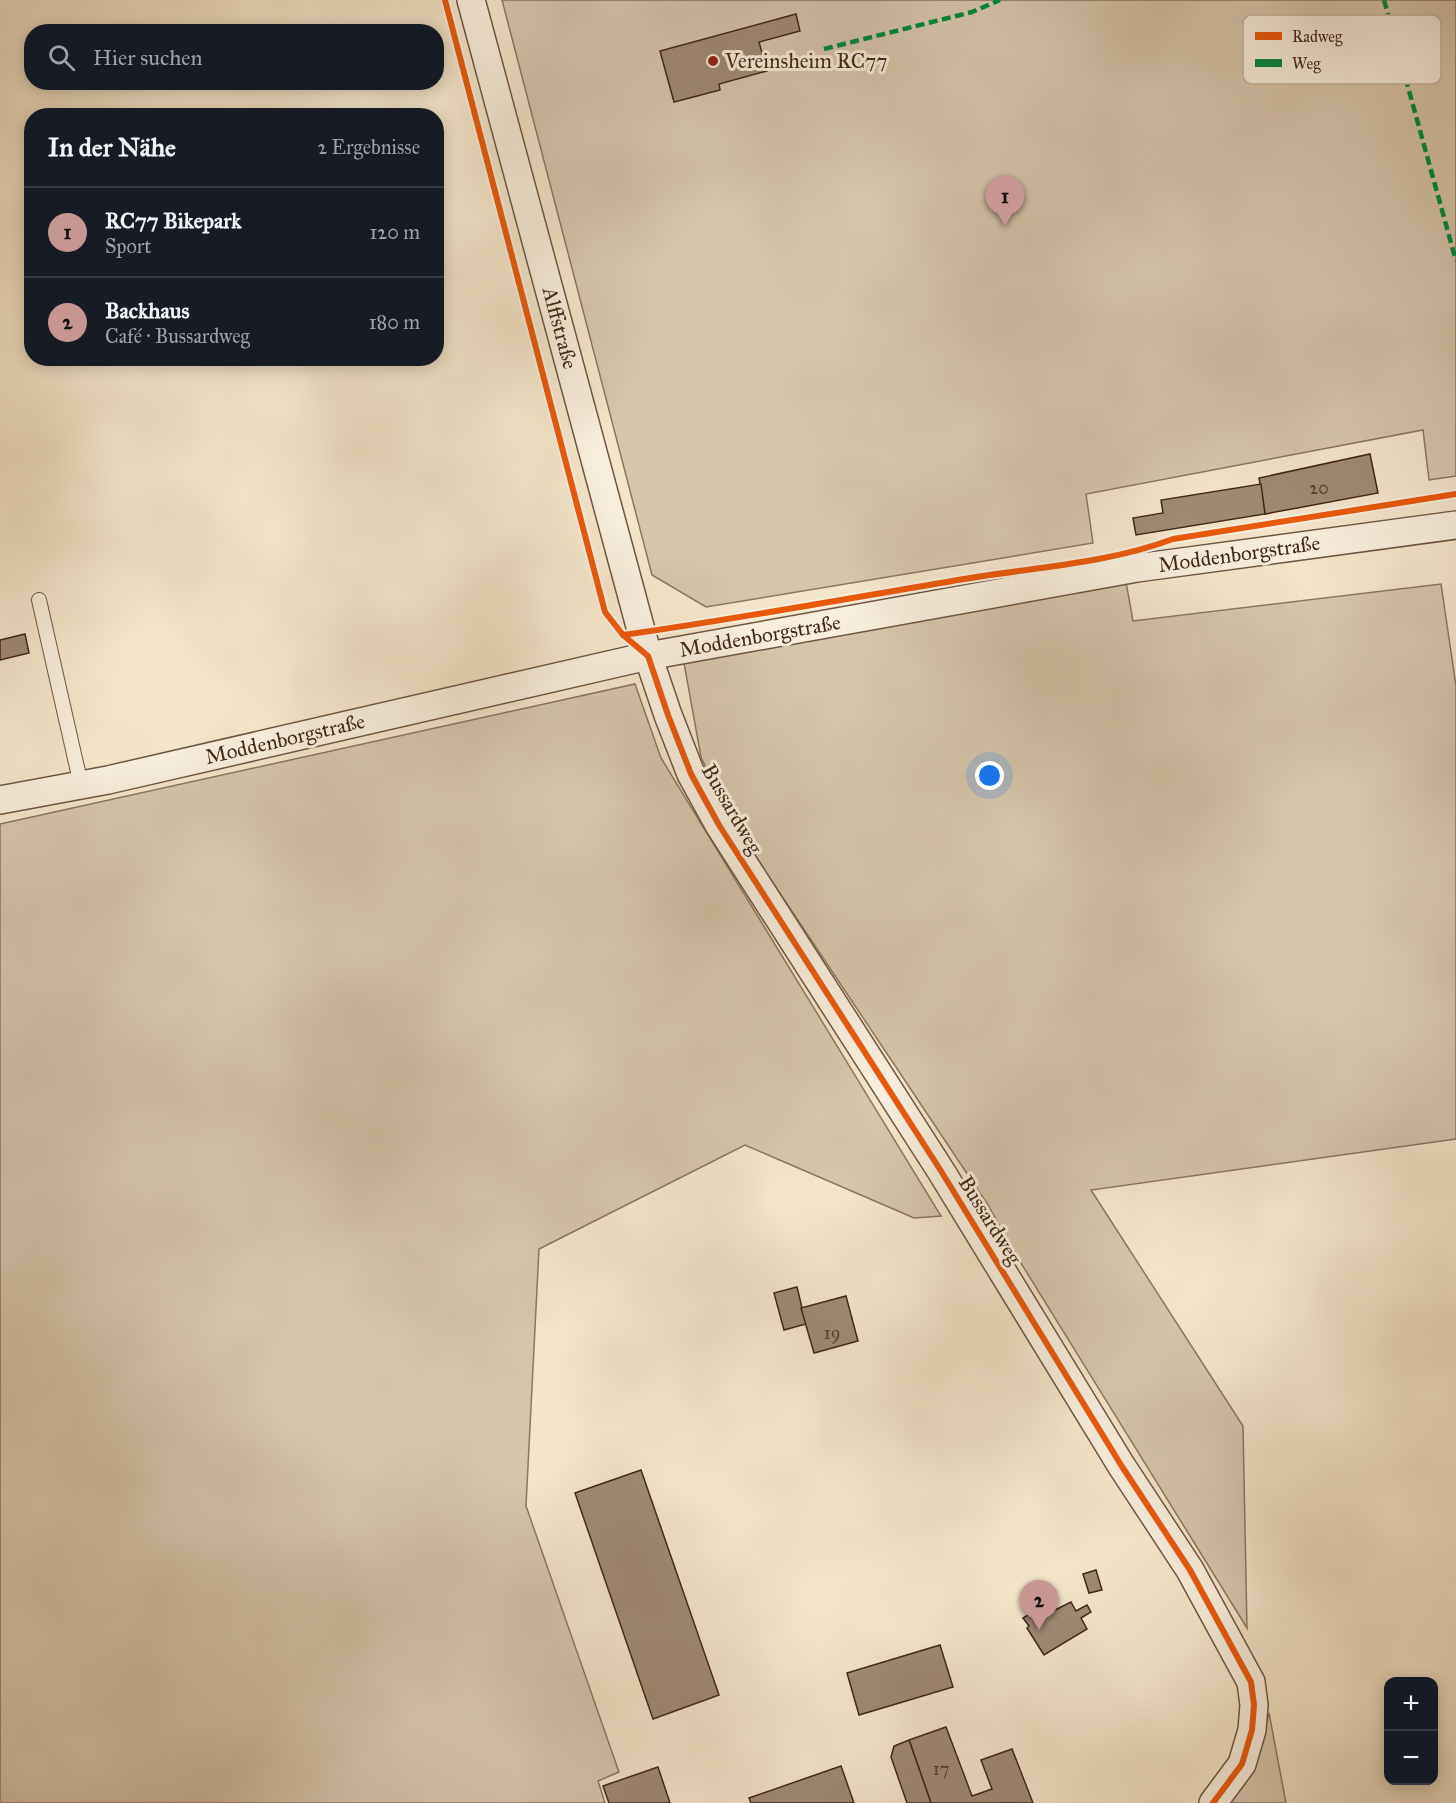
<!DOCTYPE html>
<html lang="de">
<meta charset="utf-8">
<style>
:root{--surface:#171b24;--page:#242831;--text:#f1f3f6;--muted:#9ea1a6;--line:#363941;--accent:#c59692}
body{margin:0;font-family:"IM FELL Great Primer",serif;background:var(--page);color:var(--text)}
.controls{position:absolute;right:18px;bottom:18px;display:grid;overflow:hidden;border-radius:12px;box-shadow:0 3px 15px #0003}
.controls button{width:54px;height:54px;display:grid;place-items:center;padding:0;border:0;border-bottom:2px solid var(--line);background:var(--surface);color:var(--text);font:30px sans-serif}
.you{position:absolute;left:990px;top:776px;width:21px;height:21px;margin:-15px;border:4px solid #fff;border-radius:50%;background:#1a73e8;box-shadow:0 0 0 9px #1a73e833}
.badge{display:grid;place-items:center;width:39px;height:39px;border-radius:50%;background:var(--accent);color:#111;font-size:20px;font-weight:700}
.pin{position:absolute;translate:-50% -50px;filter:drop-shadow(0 2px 3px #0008)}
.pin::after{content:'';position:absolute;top:32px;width:21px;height:18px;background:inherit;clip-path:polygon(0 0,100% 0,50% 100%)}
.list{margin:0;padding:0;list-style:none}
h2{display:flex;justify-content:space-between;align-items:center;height:78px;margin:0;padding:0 24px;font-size:26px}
h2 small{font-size:20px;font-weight:400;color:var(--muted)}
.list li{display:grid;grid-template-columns:39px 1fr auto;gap:18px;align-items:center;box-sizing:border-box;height:90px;padding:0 24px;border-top:2px solid var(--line)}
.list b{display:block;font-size:22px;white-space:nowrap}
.list p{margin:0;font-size:20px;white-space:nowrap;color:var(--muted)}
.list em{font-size:20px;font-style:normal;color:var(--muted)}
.icon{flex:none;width:33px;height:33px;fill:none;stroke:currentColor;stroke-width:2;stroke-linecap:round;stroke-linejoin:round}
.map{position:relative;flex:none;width:1456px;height:1803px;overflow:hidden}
.search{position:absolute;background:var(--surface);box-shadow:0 3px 15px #0003;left:24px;top:24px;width:420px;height:66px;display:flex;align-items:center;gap:15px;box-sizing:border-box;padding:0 21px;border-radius:24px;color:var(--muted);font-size:22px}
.panel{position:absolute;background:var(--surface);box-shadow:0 3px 15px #0003;left:24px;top:108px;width:420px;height:258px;border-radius:24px}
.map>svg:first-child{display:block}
</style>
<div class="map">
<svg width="1456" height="1803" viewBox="0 0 1456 1803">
<rect width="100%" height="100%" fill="#f3e5ca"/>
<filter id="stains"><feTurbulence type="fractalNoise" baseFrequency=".00333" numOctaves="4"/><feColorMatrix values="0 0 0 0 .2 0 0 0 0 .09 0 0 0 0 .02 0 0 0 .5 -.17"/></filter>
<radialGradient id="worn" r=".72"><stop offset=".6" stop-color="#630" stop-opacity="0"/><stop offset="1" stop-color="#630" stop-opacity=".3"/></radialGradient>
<g fill="#d5c5ac" stroke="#8b7662" stroke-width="1.5">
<polygon points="502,0 1456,0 1456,476 1429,480 1423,430 1086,494 1093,543 706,607 652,575"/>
<polygon points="1126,582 1133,621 1441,584 1456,686 1456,1139 1091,1190 1243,1426 1247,1628 1011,1247 988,1205 729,817 701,757 684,663"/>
<polygon points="635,684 661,758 941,1216 914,1218 745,1145 539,1249 526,1506 619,1772 598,1781 605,1803 0,1803 0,824"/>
<polygon points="1269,1713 1286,1803 1229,1803 1258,1756"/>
</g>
<g fill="#9e8a75" stroke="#412718" stroke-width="1.5">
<polygon points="796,14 800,31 759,42 767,71 719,84 720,90 674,102 660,51"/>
<polygon points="1370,454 1378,493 1265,514 1259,478"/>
<polygon points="1261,484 1265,514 1136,535 1133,518 1163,513 1161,500"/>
<polygon points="25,634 29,653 0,660 0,640"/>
<polygon points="797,1287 806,1324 784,1330 774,1293"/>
<polygon points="846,1296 858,1341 814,1353 801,1308"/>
<polygon points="641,1470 719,1695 653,1719 575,1493"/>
<polygon points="1096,1570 1102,1590 1089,1593 1083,1574"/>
<polygon points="1050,1602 1055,1610 1071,1602 1076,1611 1087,1605 1091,1612 1081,1618 1087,1629 1044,1655 1027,1628 1029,1626 1023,1618"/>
<polygon points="940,1645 953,1687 859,1715 847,1673"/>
<polygon points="946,1727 972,1796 992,1789 981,1760 1012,1749 1033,1803 931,1803 909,1740"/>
<polygon points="909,1740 931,1803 907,1803 891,1757 894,1746"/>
<polygon points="841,1766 854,1803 751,1803 749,1798"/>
<polygon points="658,1767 670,1803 609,1803 603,1786"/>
</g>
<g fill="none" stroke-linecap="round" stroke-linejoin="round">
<defs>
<polyline id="lane" points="39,600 81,785"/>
<g id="street">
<polyline points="471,0 648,656 668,715 691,774 719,825 941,1171 1121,1465 1190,1570 1251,1682 1254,1705 1252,1730 1242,1764 1213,1803"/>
<polyline points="0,800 108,780 648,656 1137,568 1456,525"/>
</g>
</defs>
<use href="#lane" stroke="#6e5644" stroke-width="16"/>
<use href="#street" stroke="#6e5644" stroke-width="30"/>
<use href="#lane" stroke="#f7eedd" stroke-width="14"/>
<use href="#street" stroke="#f7eedd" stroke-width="27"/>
<g stroke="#00873e" stroke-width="4.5" stroke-dasharray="9 4.5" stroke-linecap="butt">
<polyline points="1384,0 1456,261"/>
<polyline points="824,49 972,12 1000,0"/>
</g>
<defs>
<g id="cycleway">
<polyline points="445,0 605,612 623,635 648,656 668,715 691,774 719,825 941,1171 1121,1465 1190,1570 1251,1682 1254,1705 1252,1730 1242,1764 1213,1803"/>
<path d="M623 635C737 619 851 598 964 579 1035 567 1106 564 1173 539L1456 494"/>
</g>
</defs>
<use href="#cycleway" stroke="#f7eedd" stroke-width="10"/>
<use href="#cycleway" stroke="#e8590c" stroke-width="6"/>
</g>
<circle fill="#8f2418" stroke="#f7eedd" stroke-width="2" cx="713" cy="61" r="6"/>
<g text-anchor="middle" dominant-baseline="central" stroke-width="6" stroke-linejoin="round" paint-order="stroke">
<g font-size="18" fill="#58402f">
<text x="1319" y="488">20</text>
<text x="832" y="1333">19</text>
<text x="941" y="1769">17</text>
</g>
<g font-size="21" fill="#412718" stroke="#f7eedd" text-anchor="start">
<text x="725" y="61">Vereinsheim RC77</text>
</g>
<g font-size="21" fill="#412718" stroke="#f7eedd">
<text transform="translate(560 328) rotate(75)">Alffstraße</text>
<text transform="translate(1239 554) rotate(-8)">Moddenborgstraße</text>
<text transform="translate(760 636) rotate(-10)">Moddenborgstraße</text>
<text transform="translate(285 739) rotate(-13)">Moddenborgstraße</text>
<text transform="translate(732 809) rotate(60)">Bussardweg</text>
<text transform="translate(990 1220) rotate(58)">Bussardweg</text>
</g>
</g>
<rect x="1243" y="15" width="198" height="69" rx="9" fill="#f7eedd" stroke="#c0b2a2" stroke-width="1.5"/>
<rect x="1255" y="32" width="27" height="8" fill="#e8590c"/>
<rect x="1255" y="59" width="27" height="8" fill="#00873e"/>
<g font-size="16" fill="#412718">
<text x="1292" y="42">Radweg</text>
<text x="1292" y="69">Weg</text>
</g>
<rect width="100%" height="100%" filter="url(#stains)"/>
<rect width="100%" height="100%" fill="url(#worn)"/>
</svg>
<div class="controls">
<button>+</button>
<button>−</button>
</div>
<div class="you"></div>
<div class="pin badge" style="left:1005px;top:226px">1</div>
<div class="pin badge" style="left:1039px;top:1630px">2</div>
<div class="search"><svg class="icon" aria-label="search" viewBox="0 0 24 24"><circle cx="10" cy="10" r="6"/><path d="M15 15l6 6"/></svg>Hier suchen</div>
<section class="panel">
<h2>In der Nähe<small>2 Ergebnisse</small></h2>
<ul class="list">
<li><span class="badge">1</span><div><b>RC77 Bikepark</b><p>Sport</p></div><em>120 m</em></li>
<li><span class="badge">2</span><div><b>Backhaus</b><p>Café · Bussardweg</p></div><em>180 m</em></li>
</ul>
</section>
</div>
